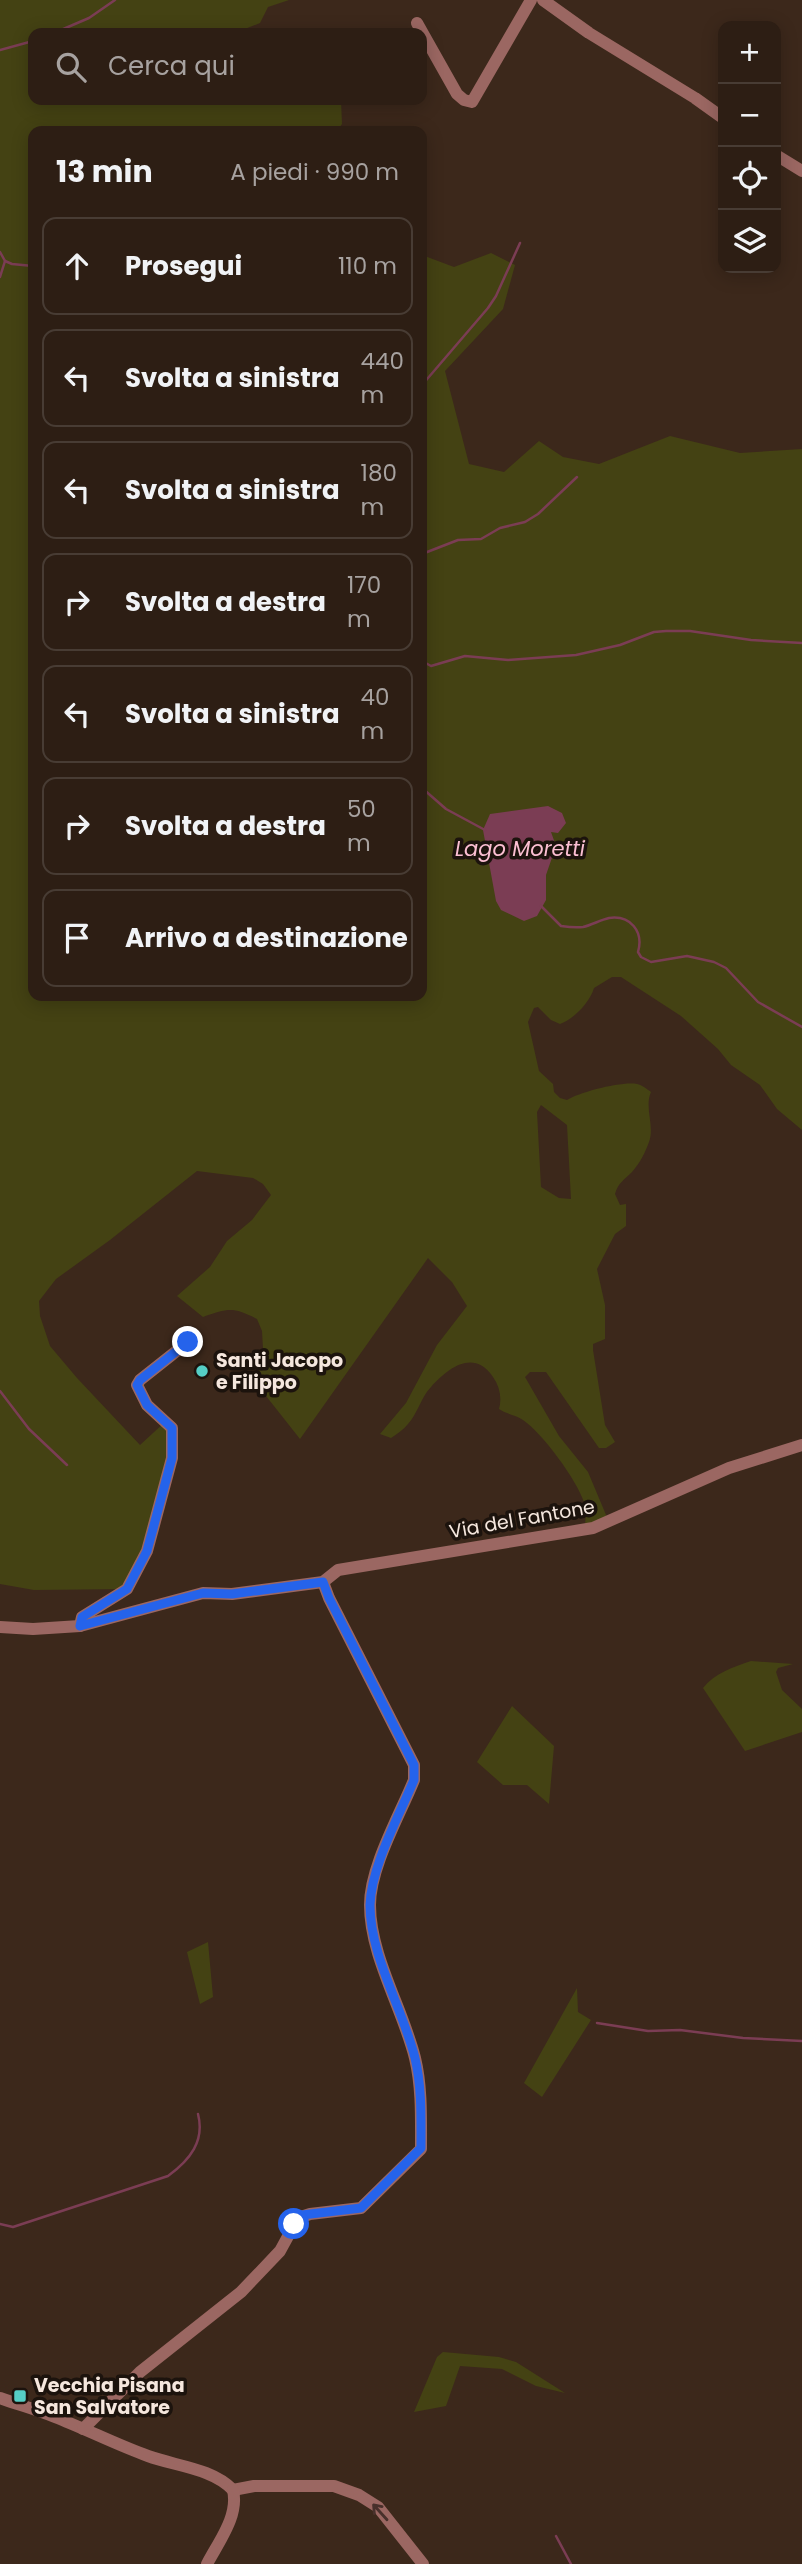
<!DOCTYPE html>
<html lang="it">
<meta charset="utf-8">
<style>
:root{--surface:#2d1e14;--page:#35271d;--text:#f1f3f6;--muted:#a7a2a0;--line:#483c34}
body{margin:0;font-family:Poppins,sans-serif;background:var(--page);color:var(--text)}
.controls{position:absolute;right:21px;top:21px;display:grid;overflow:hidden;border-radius:14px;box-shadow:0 4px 18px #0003}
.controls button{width:63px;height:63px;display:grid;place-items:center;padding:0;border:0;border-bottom:2px solid var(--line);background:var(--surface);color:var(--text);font:35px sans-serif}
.stop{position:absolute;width:21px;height:21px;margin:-16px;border:5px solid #2563eb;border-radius:50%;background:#fff}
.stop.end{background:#2563eb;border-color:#fff;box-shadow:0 2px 7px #0008}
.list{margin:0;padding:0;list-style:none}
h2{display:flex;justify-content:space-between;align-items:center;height:91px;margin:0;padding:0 28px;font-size:30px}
h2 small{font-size:23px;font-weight:400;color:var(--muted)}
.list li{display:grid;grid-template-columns:46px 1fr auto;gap:21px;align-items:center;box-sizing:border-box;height:98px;margin:0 14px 14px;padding:0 14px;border:2px solid var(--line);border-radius:14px}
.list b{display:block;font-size:26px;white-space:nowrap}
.list em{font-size:23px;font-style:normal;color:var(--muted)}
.icon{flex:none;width:38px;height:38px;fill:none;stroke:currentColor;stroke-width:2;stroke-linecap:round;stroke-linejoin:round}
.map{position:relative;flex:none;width:802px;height:2564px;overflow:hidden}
.search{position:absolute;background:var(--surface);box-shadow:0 4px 18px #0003;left:28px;top:28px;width:399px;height:77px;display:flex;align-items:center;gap:18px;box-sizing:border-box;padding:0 24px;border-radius:14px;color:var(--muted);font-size:26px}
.panel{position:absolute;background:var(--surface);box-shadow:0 4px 18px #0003;left:28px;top:126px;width:399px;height:875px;border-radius:14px}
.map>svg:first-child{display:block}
</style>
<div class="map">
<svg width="802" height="2564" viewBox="0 0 802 2564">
<rect width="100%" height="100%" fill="#3c281b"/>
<g fill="#444213" fill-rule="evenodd">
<path d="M0 0H289L268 7 260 23 235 33H33V100H341L342 124 337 131H33V996H422V255L454 267 491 253 515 265 503 309 445 371 469 464 504 472 539 441 563 457 599 464 670 436 740 453 802 449V1130L777 1109 760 1085 731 1065 718 1049 681 1016 621 977H612L594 988C590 1002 574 1019 560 1024L551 1020 538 1007 534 1008 528 1022 539 1071 553 1084 554 1092 560 1098 567 1100C580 1092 622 1081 637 1084 642 1085 647 1089 651 1092 644 1107 655 1126 649 1142 645 1153 640 1163 632 1172 624 1180 618 1183 615 1194L620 1205 626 1204V1226L615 1234 597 1269 605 1305V1339L593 1344V1350L605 1425 615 1442 606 1448H599L546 1372H530L525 1377 559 1436 588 1472 609 1522 585 1529C585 1521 587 1510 584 1502 576 1479 543 1434 523 1420 516 1415 506 1414 499 1409 502 1398 500 1387 493 1377 474 1349 449 1367 431 1387 421 1397 418 1413 408 1424 403 1430 397 1434 391 1438L380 1434 406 1403 437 1345 467 1306 452 1282 428 1258 300 1439 251 1377 264 1366 262 1331 257 1319C233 1307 229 1308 203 1317L177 1296 210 1267 227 1241 252 1220 271 1195 263 1184 253 1178 197 1171 110 1240 56 1279 39 1301 40 1316 50 1346 77 1378 140 1445 165 1422 172 1428 158 1512 127 1589 34 1590 0 1584ZM541 1105 567 1125 571 1199 559 1198 541 1187 537 1112Z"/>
<path d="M751 1661 793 1664 778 1668 776 1672 782 1690 802 1709V1732L745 1751 703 1688C715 1673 733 1667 751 1661Z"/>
<polygon points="512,1706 554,1746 549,1804 527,1785 503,1785 477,1762"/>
<polygon points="208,1942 213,1997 200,2004 187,1952"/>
<polygon points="577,1988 578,2012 591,2020 542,2097 524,2083"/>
<polygon points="443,2352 499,2357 516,2362 565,2393 536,2386 502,2369 460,2366 446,2406 414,2412 437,2357"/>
</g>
<polygon fill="#7b3d54" points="548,806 562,813 566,823 558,833 551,832 556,846 546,875 546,900 537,916 524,921 501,910 496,901 483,830 490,814"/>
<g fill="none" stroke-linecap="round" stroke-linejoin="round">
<g stroke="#7b3d54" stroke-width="2.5">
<polyline points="54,33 89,18 115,0"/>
<polyline points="0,50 33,41"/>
<polyline points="0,252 5,261"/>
<polyline points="5,261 12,264 33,266"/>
<polyline points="0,277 5,261"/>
<polyline points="422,385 488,308 496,296 520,243"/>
<polyline points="422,554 458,540 481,539 500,528 525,522 538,514 577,477"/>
<polyline points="422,661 431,666 465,656 508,660 576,655 620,645 654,632 666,631 690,631 751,640 802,643"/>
<polyline points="422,788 446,809 485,830"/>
<path d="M541 906 561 926C568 927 575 928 583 927 592 925 600 920 609 918 630 915 644 931 638 952L641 957 651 962 687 956 714 962 726 968 758 1002 802 1027"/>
<polyline points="0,1391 29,1429 67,1465"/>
<polyline points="597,2023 648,2031 680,2030 743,2038 802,2041"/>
<path d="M0 2224 13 2227 168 2176C190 2160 205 2141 198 2114"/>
<polyline points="556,2536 571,2564"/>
</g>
<g stroke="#9b6762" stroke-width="12">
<polyline points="543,0 589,33 695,98 723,118"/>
<polyline points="417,23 457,94 464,100 472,102 531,0"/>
<polyline points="776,155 802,171"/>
<polyline points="80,1626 82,1617 127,1589 147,1551 172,1458 172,1428 147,1405 137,1385 140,1380 188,1342"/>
<polyline points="0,1627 33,1629 80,1626 203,1593 232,1594 323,1582 338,1570 593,1528 729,1468 802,1445"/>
<path d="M0 2398C22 2406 45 2412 67 2422 94 2433 120 2446 148 2456 175 2466 212 2468 233 2490"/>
<path d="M83 2429 140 2372 241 2292 280 2251 298 2218 310 2214 361 2208 421 2149C421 2119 422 2087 415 2058 403 2009 370 1956 370 1905 370 1867 399 1817 414 1780V1765L329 1598 323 1582"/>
<polyline points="233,2490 254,2486 334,2486 359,2495 378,2507 423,2564"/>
<path d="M207 2564C219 2541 239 2516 233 2490"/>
</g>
</g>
<defs><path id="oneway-shaft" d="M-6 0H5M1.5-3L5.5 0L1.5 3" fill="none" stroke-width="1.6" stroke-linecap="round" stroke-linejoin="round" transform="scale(1.75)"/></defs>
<use stroke="#48302b" href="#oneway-shaft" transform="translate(380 2512) rotate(-132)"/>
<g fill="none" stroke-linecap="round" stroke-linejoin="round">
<path stroke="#2563eb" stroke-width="9" d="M188 1342 140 1380 137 1385 147 1405 172 1428V1458L147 1551 127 1589 82 1617 80 1626 203 1593 232 1594 323 1582 329 1598 414 1765V1780C399 1816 371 1867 370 1905 370 1956 403 2009 415 2058 422 2087 421 2119 421 2148L361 2208 302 2215 294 2224"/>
</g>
<g fill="#55cec5" stroke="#1c130d" stroke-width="2.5">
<circle cx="202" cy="1371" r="7"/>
<rect x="13" y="2389" width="14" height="14" rx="3.5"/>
</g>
<g text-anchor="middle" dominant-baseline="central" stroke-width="7" stroke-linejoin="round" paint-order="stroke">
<g font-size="19" font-weight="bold" fill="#f5e7de" stroke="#1c130d" text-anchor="start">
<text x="216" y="1360">Santi Jacopo<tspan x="216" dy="22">e Filippo</tspan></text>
<text x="34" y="2385">Vecchia Pisana<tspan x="34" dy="22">San Salvatore</tspan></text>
</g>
<g font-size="19" fill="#f5e7de" stroke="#1c130d">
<text transform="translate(522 1519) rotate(-10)">Via del Fantone</text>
</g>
<g font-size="21" font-style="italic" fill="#fbbfd2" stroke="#1c130d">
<text x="520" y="848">Lago Moretti</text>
</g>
</g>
</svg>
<div class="controls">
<button>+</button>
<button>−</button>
<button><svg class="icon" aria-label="locate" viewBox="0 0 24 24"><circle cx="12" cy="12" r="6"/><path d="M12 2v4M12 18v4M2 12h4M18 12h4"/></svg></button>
<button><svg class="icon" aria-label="layers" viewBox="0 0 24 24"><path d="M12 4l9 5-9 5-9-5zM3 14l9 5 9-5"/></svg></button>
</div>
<div class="stop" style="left:294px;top:2224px"></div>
<div class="stop end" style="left:188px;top:1342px"></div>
<div class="search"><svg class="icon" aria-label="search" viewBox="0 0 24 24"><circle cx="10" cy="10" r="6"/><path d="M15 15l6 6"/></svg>Cerca qui</div>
<section class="panel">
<h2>13 min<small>A piedi · 990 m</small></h2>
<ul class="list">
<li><svg class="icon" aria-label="ahead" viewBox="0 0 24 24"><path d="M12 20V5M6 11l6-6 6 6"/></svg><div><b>Prosegui</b></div><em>110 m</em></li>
<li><svg class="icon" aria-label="left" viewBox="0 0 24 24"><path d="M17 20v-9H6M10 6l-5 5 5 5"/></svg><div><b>Svolta a sinistra</b></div><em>440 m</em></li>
<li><svg class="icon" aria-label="left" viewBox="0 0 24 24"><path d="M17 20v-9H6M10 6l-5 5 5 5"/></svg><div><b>Svolta a sinistra</b></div><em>180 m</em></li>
<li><svg class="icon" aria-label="right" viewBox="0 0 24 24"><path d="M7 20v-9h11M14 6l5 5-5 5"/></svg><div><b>Svolta a destra</b></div><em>170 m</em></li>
<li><svg class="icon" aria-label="left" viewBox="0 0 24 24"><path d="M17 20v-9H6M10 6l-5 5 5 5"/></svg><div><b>Svolta a sinistra</b></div><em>40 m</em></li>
<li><svg class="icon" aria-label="right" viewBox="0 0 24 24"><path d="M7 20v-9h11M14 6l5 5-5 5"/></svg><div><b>Svolta a destra</b></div><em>50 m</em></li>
<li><svg class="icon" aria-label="arrive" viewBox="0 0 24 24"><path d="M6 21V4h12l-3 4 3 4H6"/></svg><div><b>Arrivo a destinazione</b></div></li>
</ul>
</section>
</div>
